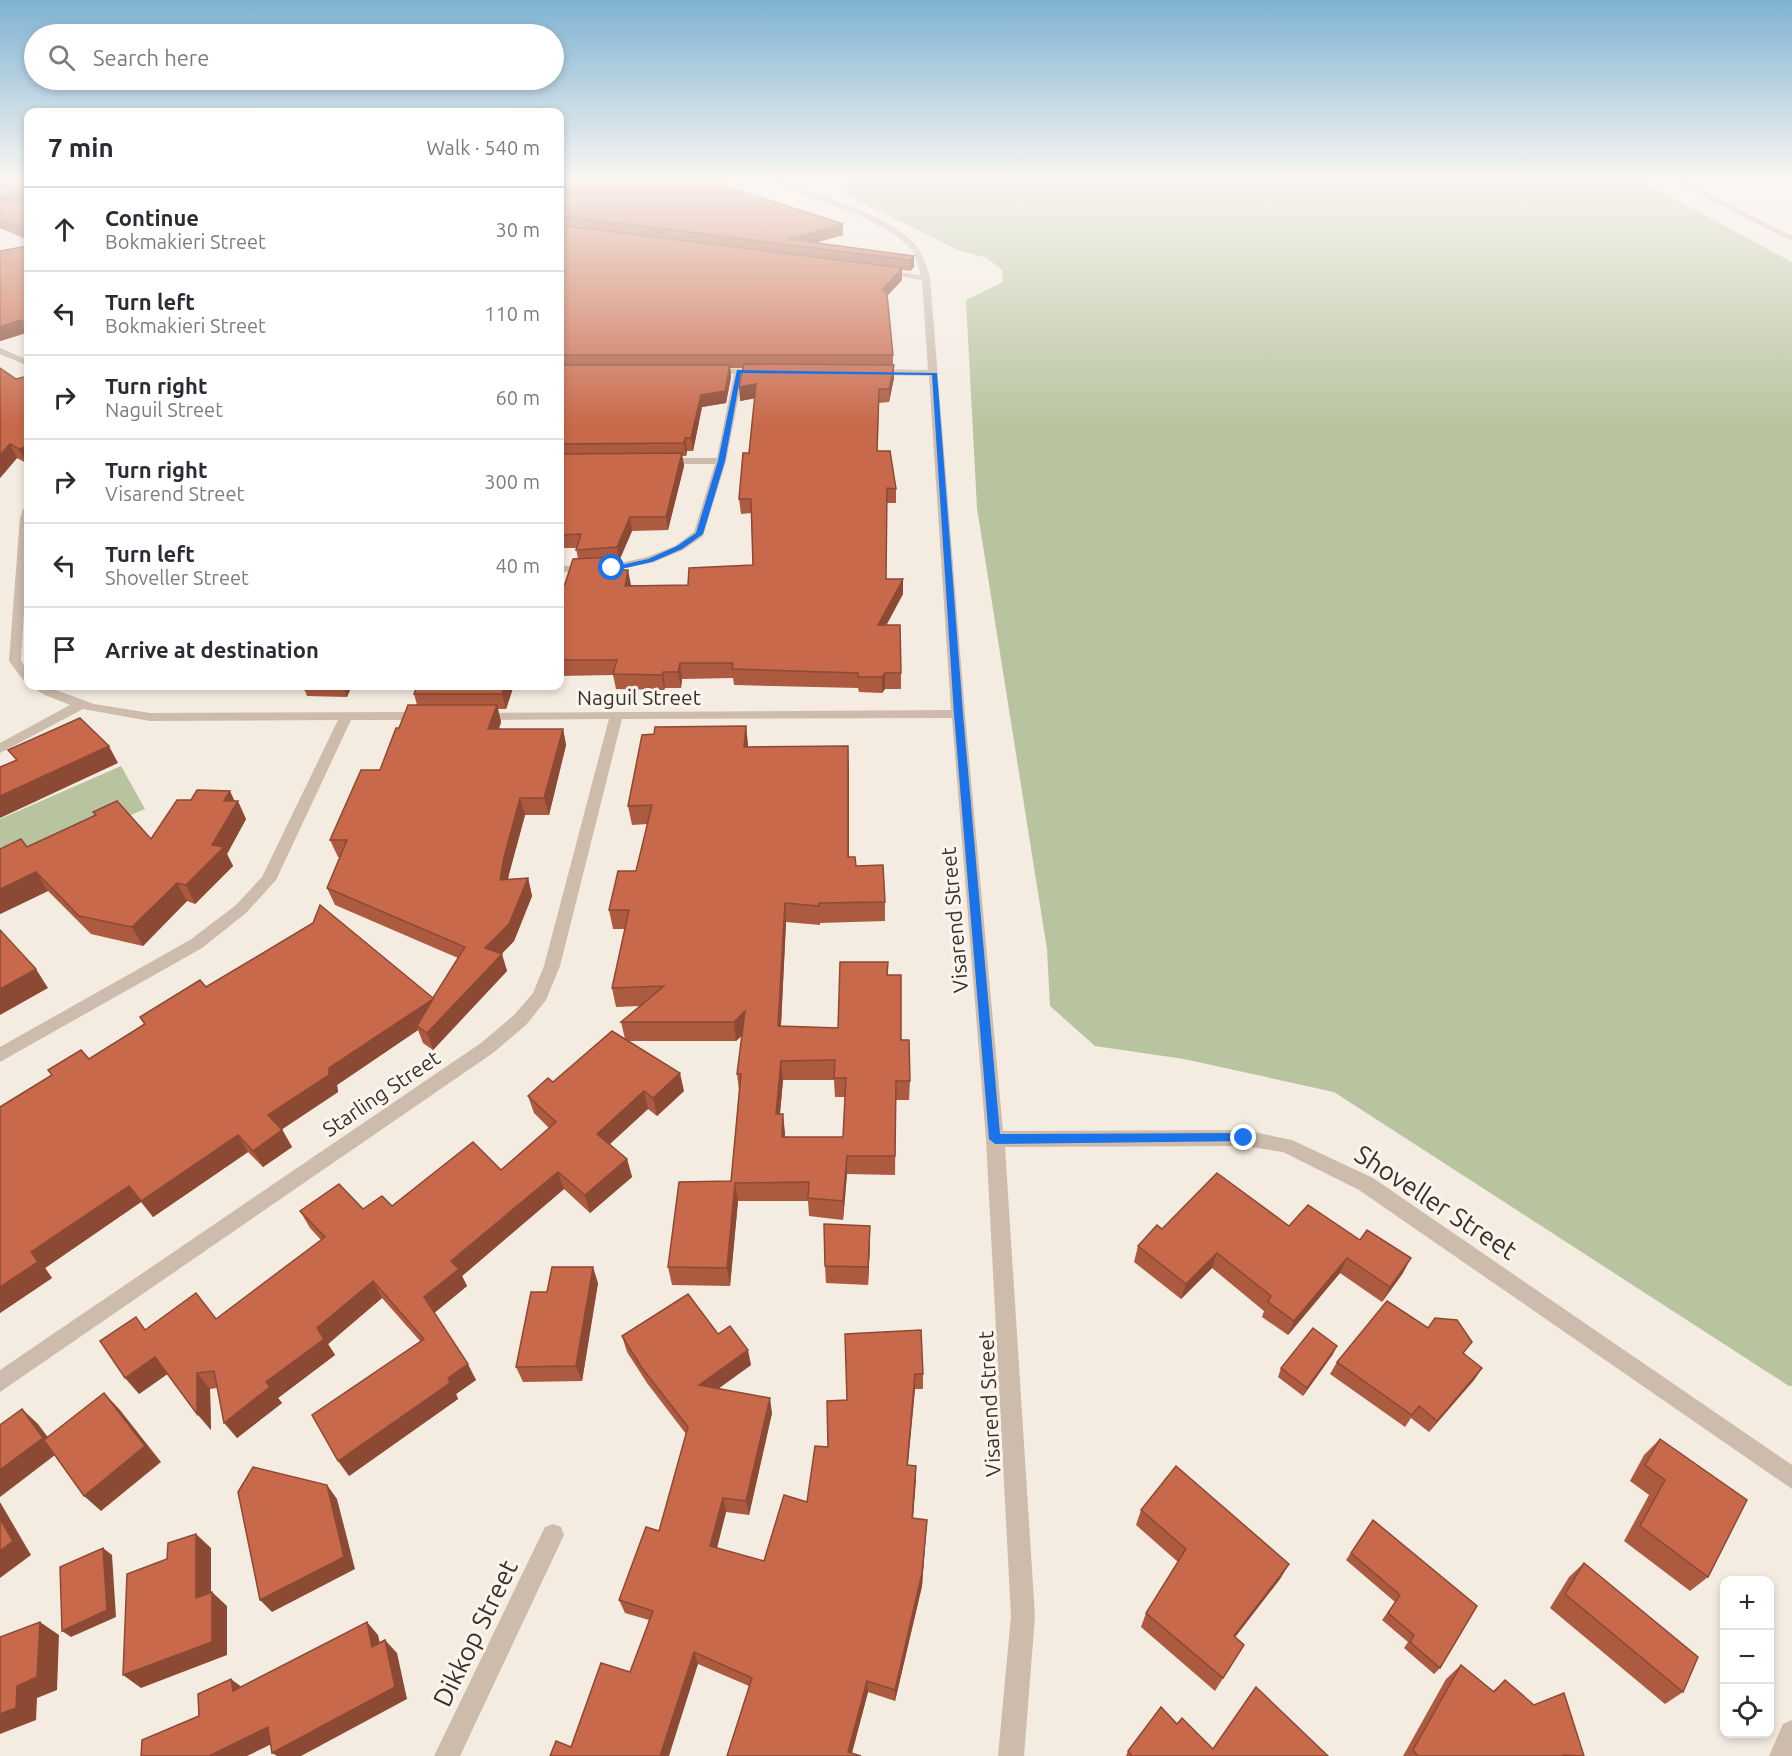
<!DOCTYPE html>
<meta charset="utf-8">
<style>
:root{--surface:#fff;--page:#f7f7f7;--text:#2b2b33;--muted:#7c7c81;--line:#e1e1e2}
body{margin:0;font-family:Ubuntu,sans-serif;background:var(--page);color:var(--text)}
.controls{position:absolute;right:18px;bottom:18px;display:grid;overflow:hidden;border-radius:12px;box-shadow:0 3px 9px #0003}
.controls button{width:54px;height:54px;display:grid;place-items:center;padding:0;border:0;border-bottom:2px solid var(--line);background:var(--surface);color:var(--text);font:30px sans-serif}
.stop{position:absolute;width:18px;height:18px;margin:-14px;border:4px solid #1a73e8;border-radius:50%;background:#fff}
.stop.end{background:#1a73e8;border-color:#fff;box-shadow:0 2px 6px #0008}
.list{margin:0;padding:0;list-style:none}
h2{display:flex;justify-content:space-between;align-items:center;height:78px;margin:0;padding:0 24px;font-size:26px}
h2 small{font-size:20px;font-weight:400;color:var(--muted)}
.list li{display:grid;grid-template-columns:39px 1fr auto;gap:18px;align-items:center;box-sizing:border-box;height:84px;padding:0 24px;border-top:2px solid var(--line)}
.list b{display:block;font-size:22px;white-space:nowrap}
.list p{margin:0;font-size:20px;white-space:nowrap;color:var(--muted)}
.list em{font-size:20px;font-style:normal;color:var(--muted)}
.icon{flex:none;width:33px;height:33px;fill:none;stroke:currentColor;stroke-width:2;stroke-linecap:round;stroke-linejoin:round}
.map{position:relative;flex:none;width:1792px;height:1756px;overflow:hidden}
.search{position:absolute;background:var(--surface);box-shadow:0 3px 9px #0003;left:24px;top:24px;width:540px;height:66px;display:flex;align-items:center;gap:15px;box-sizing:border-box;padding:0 21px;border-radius:33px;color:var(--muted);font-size:22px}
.panel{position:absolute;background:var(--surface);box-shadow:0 3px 9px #0003;left:24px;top:108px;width:540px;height:582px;border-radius:12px}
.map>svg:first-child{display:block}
</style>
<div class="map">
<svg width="1792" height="1756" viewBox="0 0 1792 1756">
<rect width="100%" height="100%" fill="#f4ebe1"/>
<g fill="#b8c4a0">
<polygon points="850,179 1637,179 1792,262 1792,1386 1789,1386 1334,1092 1184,1059 1095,1046 1050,1006 1047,949 977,508 966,300 1003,282 1002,270 987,258 958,250 841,192"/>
<polygon points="121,766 145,809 0,871 0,819"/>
</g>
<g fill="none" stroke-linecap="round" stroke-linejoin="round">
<g fill="#cdbbac" fill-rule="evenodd">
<path d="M763 179H772C811 193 889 214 915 244 923 254 927 266 930 278L965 714 1003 1131 1244 1130 1292 1140 1373 1178 1792 1465V1489L1359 1190 1283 1152 1244 1146 1005 1147 1035 1616 1024 1756H998L1011 1616 986 1139 952 718 622 719 560 966 546 1000 526 1025 493 1053 0 1392V1370L481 1043 514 1015 533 993 544 966 609 719 481 720 474 716 476 713 951 710 929 376 874 375 870 372 874 369 928 370 922 280 877 272 881 270 921 275 913 251 897 236 862 217Z"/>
<polygon points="0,348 28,360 28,366 0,354"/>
<polygon points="709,369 760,368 764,371 760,374 743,374 726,461 703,536 683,550 654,562 612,571 560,572 560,566 612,565 647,557 675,546 694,532 715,464 664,464 659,461 664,458 717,458 734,374 712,374 709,373"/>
<polygon points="28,506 28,547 21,661 28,670 28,682 24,681 9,661 20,518 23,509"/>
<polygon points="30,686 45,686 94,704 150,713 424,712 431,716 424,720 351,720 276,880 246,913 202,948 0,1062 0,1047 190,940 236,905 262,877 338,720 150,721 83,709 0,753 0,743 70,705 45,695"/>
<polygon points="553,1524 561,1527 564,1535 460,1756 434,1756 545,1527"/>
<polygon points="1792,1720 1792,1756 1769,1756 1783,1724"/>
</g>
<polygon fill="#cdbbac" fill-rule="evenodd" points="1669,179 1677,179 1792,236 1792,241"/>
</g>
<g fill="#ac5a40" fill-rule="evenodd">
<polygon points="28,179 28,240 0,228 0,196"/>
<path d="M560 179H736L722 184V186L843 224V235L815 243 914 256V267L910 271 902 270V280L887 296 893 355V365H894V378L889 402 879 403 877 451 896 489V503H887L886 579 903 594 886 625 901 673V689H885L882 693 859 692 858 688 734 685 733 678 682 679 681 688H665L664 690 616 689 613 675 560 676V585L565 584 578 559 576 548H560ZM730 368H743L740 401 755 398 749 453 739 499 741 514 751 513 753 565 688 585H630L614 570 613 561H619L632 531 668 530 684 466 682 456H686L687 451H693L702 407 726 403 731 377Z"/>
<polygon points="28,246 28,334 26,333 0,341"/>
<polygon points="28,376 28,462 26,463 17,458 0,478 16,379"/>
<polygon points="303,686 520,686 519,688 513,688 506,709 498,709 501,722 499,729 563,729 566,745 549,815 525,815 509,874 508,879 528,878 532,896 514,941 501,954 507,971 433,1050 423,1043 418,1030 337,1085 338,1092 282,1129 292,1147 263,1167 248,1152 153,1217 141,1202 45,1268 52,1278 0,1313 0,1107 89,1059 144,1024 140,1017 206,987 433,998 458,958 335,905 327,888 340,857 338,857 330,840 380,770 399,728 417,705 414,694 415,690 350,690 347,697 307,696"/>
<path d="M746 726 748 747 849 765V857L885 902V921L820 923V925L786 922 781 1026 838 1028 888 975 910 1081 909 1100H896L895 1175 847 1174 843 1220 809 1216 808 1201H738L730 1286 672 1285 668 1267 731 1181 739 1091 737 1074 742 1036 736 1041H629L684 1091 657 1116 648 1109 610 1144 627 1159 632 1177 590 1213 564 1189 462 1276 467 1286 434 1313 476 1380 456 1394 458 1399 349 1476 420 1341 382 1298 328 1344 335 1355 278 1398 282 1403 237 1438 217 1388 210 1389 211 1430 167 1374 139 1394 146 1329 216 1319 321 1240 310 1228 300 1211 363 1209 392 1206 501 1170 549 1128 534 1113 528 1096 553 1082 625 1039 621 1022 640 1006 616 1007 612 988 625 929H613L609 910 636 871 648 824 632 825 628 806 654 734ZM783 1080H834L835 1097H845L843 1137H785V1133L780 1114Z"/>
<polygon points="235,801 246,819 227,854 233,866 195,904 187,901 143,946 91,934 48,891 0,914 27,847 151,839"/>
<polygon points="1289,1226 1403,1273 1382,1302 1340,1273 1288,1335 1262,1317 1264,1311 1212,1268 1181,1299 1134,1262 1138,1246"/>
<polygon points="870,1244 868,1285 826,1283 825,1266"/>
<polygon points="598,1283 582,1381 523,1382 516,1367 547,1292"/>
<polygon points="718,1334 751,1365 718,1389 772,1413 749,1515 726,1512 717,1548 764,1561 807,1502 847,1400 845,1334 923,1374 923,1389 915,1389 908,1465 916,1466 913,1518 927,1520 922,1586 895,1701 868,1692 852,1753 727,1756 749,1686 698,1664 571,1747 630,1672 649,1620 625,1613 619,1600 659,1531 686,1434 647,1383 627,1352 622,1336"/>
<polygon points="1333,1354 1303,1396 1278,1377 1281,1368"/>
<polygon points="1463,1354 1482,1368 1474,1380 1429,1432 1411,1418 1405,1427 1330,1374 1337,1362"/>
<polygon points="1660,1439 1708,1577 1690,1591 1624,1541 1649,1495 1630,1481 1644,1455"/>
<polygon points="1141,1510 1289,1564 1280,1579 1235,1637 1244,1645 1215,1691 1141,1627 1146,1613 1178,1562 1136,1525"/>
<polygon points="1373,1520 1440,1668 1434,1674 1404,1648 1408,1642 1382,1620 1395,1602 1346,1560"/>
<polygon points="1584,1563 1683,1692 1665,1704 1550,1608 1569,1577"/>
<polygon points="1461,1665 1493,1691 1505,1680 1584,1756 1403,1756 1446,1679"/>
<polygon points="1177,1724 1213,1749 1328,1756 1126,1756 1128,1751"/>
</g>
<g fill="#8c4a34">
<polygon points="3,179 26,179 0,194 0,181"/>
<polygon points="710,179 736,179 722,184 722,192"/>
<polygon points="23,193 28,204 0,207 0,196"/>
<polygon points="843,224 843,235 801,247 788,239"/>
<polygon points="914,256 914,267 910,271 910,260"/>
<polygon points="902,268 902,280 887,296 882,290"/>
<polygon points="20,320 26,333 0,341 0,327"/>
<polygon points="730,365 731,377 726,403 702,407 693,451 691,438 701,395"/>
<polygon points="894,365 894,378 889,402 889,389"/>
<polygon points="756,384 757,398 740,401 739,387"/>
<polygon points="685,438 687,451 686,456 684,443"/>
<polygon points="10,444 17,458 0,478 0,455"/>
<polygon points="28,446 28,462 26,463 19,449"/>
<polygon points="682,453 684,466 668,530 666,517"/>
<polygon points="630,517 632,531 619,561 617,547"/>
<polygon points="612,557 614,572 606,570"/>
<polygon points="628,570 631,585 627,601 625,586"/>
<polygon points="903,579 903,594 878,641 878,625"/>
<polygon points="680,663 682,679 681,688 678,672"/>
<polygon points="663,672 665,688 664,690 662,675"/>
<polygon points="885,673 885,689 882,693 882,677"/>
<polygon points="343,686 348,686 350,690 347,697"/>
<polygon points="505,686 513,686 513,688 506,709 502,694"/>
<polygon points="497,705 501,722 492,746 488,729"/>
<polygon points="746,726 748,745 746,766 744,747"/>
<polygon points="563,729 566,745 549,815 544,798"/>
<polygon points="109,746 118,763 0,818 0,796"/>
<polygon points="848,746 849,765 849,876 848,857"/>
<polygon points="230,791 236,804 238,801 246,819 227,854 233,866 195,904 186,885 212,845 224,801"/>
<polygon points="520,798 525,815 509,874 505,897 500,880 504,857"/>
<polygon points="36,872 48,891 0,914 0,889"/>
<polygon points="528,878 532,896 514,941 491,965 485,948"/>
<polygon points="177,883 187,901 143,946 132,927"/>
<polygon points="785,903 786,922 780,1045 778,1026"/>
<polygon points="502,954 507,971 433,1050 427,1033"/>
<polygon points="36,969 48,988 0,1015 0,989"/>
<polygon points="433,999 417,1026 418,1030 337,1085 338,1092 278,1132 268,1115 329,1068"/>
<polygon points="745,1011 747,1030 736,1041 734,1022"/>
<polygon points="781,1061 783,1080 778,1133 776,1114"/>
<polygon points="680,1073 684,1091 657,1116 653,1098"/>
<polygon points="644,1091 648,1109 602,1151 597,1134"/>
<polygon points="783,1114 785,1133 784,1155 782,1137"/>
<polygon points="282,1130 292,1147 263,1167 253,1151"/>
<polygon points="238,1135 248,1152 153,1217 141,1201"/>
<polygon points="847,1156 847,1174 843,1220 843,1201"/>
<polygon points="627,1159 632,1177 590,1213 585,1195"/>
<polygon points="558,1172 564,1189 462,1276 467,1286 433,1314 424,1297 451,1261"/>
<polygon points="735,1183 738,1201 730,1286 727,1268"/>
<polygon points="129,1186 141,1202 45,1268 52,1278 0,1313 0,1287 31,1252"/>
<polygon points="870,1226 870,1244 868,1285 868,1267"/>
<polygon points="1217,1253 1212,1268 1181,1299 1186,1284"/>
<polygon points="1347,1258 1340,1273 1288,1335 1294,1321"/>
<polygon points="1411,1258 1403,1273 1382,1302 1390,1287"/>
<polygon points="593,1267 598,1283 582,1381 576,1366"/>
<polygon points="373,1281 382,1298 328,1344 335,1355 278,1398 282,1403 237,1438 224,1423 266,1382 317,1328"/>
<polygon points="1337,1346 1333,1354 1303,1396 1307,1388"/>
<polygon points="748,1350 751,1365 702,1400 699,1385"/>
<polygon points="155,1357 169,1373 139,1394 125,1378"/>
<polygon points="468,1364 476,1380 456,1394 458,1399 349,1476 338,1461 448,1378"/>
<polygon points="1482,1368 1474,1380 1429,1432 1437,1421"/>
<polygon points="197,1373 210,1389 211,1430 197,1414"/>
<polygon points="915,1374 915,1389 906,1479 907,1465"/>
<polygon points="104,1393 120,1410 161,1462 101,1511 84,1496"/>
<polygon points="770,1398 772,1413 749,1515 746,1501"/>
<polygon points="22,1409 38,1424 59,1452 0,1497 0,1470"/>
<polygon points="916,1466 916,1480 912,1532 912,1518"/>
<polygon points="327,1485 337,1499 355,1569 272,1612 260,1600"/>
<polygon points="723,1498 726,1512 714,1559 710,1546"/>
<polygon points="0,1502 31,1555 0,1578"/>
<polygon points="927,1520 922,1586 895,1701 895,1690"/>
<polygon points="196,1534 211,1548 211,1612 196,1598"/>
<polygon points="103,1548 112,1555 116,1617 71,1637 62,1631"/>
<polygon points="1289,1564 1280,1579 1226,1649 1234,1636"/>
<polygon points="212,1592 227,1606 227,1655 141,1688 123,1675"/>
<polygon points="40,1622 59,1635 57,1690 37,1698 36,1720 0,1734 0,1714 17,1686"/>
<polygon points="367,1622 378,1635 384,1660 372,1647"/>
<polygon points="385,1640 397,1653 407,1699 301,1756 277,1756 272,1753"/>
<polygon points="694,1652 698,1664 669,1756 660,1756"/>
<polygon points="231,1679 247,1691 233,1691"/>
<polygon points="867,1681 868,1692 851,1756 848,1752"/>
<polygon points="268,1727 282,1739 247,1756 209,1756"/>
</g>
<g fill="#c8694b" stroke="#8c4a34" stroke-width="1.5" fill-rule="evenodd">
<polygon points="19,179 28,179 28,231 0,219 0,203 23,201 25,199 23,193 0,196 0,189"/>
<polygon points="560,179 713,179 721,182 715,183 843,224 788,239 914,256 910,260 560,216"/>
<polygon points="560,225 902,268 882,290 887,290 885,293 887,294 893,355 560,355"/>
<polygon points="28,246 28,324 20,320 0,327 0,251"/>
<polygon points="744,364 894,365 889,389 879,389 877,451 890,451 896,489 887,488 886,579 903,579 878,625 900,625 901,673 885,673 882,677 858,677 858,673 732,669 733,663 680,663 678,672 663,672 662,675 613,674 617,660 560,660 560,585 565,584 573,559 612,557 606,570 628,570 625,586 688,585 689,568 753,565 751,499 739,499 743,453 749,453 756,384 739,387"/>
<polygon points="560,365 730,365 725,391 701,395 691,438 685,438 684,443 560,444"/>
<polygon points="0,368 16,379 28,376 28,446 19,449 10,444 0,455"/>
<polygon points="682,453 666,517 630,517 617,547 576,550 581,534 560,535 560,454"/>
<polygon points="417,686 505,686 502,694 414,694"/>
<polygon points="408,705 497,705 488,729 563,729 544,798 520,798 504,857 500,880 528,878 509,924 485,948 502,954 427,1033 417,1026 433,999 329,1068 329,1075 268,1115 282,1130 253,1151 238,1135 141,1201 129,1186 31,1252 38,1262 0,1287 0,1107 52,1075 48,1070 81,1050 89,1059 145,1024 140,1017 200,980 206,987 313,923 320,905 433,998 465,947 327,888 347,840 330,840 361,770 380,770 396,728 399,728"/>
<polygon points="80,718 109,746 0,796 0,767 17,760 8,750"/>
<path d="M746 726 744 747 848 746V857H855L856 866 883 865 885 902 819 903V906L785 903 778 1026 838 1028 840 962H888L887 975H901V1040H909L910 1081H896L895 1156H847L843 1201 808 1198 809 1182 735 1183 727 1268 668 1267 679 1182 731 1181 741 1074H737L745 1011 734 1022H621L664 986 612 988 629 910H609L618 871H636L652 805 628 806 642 735 654 734 655 727ZM835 1060 834 1078H846L843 1137H782L783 1114H776L781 1061Z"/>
<polygon points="197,790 230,791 224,801 238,801 212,845 224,847 186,885 177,883 132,927 79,916 36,872 0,889 0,849 21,839 27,847 96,815 93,812 117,801 151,839 177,800 191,800"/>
<polygon points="0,930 36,969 0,989"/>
<polygon points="612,1031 680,1073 653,1098 644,1091 597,1134 627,1159 585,1195 558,1172 451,1261 459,1269 424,1297 468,1364 448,1378 450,1383 338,1461 312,1415 424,1339 373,1281 317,1328 324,1339 266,1382 270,1387 224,1423 214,1371 197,1373 197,1414 155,1357 125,1378 100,1341 136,1317 145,1330 196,1293 216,1319 325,1237 300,1211 339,1184 363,1209 382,1196 392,1206 473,1142 501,1170 556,1122 528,1096 548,1078 553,1082"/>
<polygon points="1217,1173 1289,1226 1308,1205 1360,1240 1367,1230 1411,1258 1390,1287 1347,1258 1294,1321 1268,1302 1271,1296 1217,1253 1186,1284 1138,1246 1157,1225 1162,1229"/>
<polygon points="824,1224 870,1226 868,1267 825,1266"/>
<polygon points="552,1267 593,1267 576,1366 516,1367 531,1292 547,1292"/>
<polygon points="688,1294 718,1334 730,1326 748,1350 699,1385 770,1398 746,1501 723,1498 710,1546 764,1561 784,1495 807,1502 815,1446 828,1447 827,1401 847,1400 845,1334 921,1330 923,1374 915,1374 907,1465 916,1466 912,1518 927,1520 922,1573 895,1690 867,1681 848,1752 861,1756 727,1756 752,1678 694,1652 660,1756 550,1756 556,1741 571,1747 601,1663 630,1672 653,1611 619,1600 646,1527 659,1531 688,1427 642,1368 622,1336"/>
<polygon points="1387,1301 1428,1328 1435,1318 1457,1320 1472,1342 1463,1353 1482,1368 1437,1421 1419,1406 1412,1415 1337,1362"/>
<polygon points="1313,1328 1337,1346 1307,1388 1281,1368"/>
<polygon points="104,1393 145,1446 84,1496 44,1440"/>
<polygon points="22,1409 43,1438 0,1470 0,1425"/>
<polygon points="1660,1439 1747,1500 1708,1577 1640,1526 1665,1480 1645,1465"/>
<polygon points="1176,1466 1289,1564 1234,1636 1244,1645 1223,1678 1146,1613 1186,1549 1141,1510"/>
<polygon points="253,1467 327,1485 344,1557 260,1600 238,1492"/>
<polygon points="0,1519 13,1541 0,1551"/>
<polygon points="1373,1520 1477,1606 1440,1668 1410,1642 1414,1635 1388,1613 1400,1595 1351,1553"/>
<polygon points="196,1534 196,1598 212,1592 212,1642 123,1675 127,1574 167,1559 168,1543"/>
<polygon points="103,1548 107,1610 62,1631 60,1567"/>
<polygon points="1584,1563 1698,1657 1683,1692 1565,1594"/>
<polygon points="40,1622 37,1677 17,1686 16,1708 0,1714 0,1637"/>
<polygon points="367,1622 372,1647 385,1640 395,1687 272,1753 268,1727 209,1756 141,1756 142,1740 199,1716 198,1694 231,1679 233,1691"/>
<polygon points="1461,1665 1494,1692 1505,1680 1534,1705 1564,1693 1584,1756 1563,1755 1563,1756 1418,1756 1413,1750"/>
<polygon points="1256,1687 1328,1756 1132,1756 1128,1751 1161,1707 1177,1724 1182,1718 1213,1749"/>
</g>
<linearGradient id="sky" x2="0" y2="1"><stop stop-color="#7eb2d2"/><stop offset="0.42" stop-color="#faf6f2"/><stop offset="1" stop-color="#faf6f2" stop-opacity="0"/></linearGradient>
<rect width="1792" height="425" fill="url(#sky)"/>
<polygon fill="#1a73e8" points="737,370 937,373 963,714 1000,1134 1244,1133 1249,1138 1248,1141 995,1144 989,1139 954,714 932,375 741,373 725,461 703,534 682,549 652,562 612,571 608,568 648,559 677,546 696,533 718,461"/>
<g text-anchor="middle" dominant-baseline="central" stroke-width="6" stroke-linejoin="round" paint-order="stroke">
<g font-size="21" fill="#3b302b" stroke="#fbf5ee">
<text x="639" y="697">Naguil Street</text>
<text transform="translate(954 920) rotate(-95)">Visarend Street</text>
<text transform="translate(381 1093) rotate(-34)">Starling Street</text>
<text transform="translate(989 1404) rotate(-93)">Visarend Street</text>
</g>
<g font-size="26" fill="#3b302b" stroke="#fbf5ee">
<text transform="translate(1436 1202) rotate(33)">Shoveller Street</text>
<text transform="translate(475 1633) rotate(-64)">Dikkop Street</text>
</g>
</g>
</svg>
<div class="controls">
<button>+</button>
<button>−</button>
<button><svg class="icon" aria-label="locate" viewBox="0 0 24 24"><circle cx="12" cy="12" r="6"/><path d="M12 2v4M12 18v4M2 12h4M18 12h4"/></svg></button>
</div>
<div class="stop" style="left:612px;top:568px"></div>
<div class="stop end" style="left:1244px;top:1138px"></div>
<div class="search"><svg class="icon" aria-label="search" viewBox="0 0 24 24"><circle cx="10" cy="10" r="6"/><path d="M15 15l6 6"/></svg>Search here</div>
<section class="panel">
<h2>7 min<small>Walk · 540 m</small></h2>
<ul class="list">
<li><svg class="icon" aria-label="ahead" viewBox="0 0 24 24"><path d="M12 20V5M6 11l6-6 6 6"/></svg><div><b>Continue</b><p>Bokmakieri Street</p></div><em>30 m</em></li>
<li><svg class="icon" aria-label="left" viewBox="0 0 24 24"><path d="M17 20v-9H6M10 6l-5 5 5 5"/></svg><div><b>Turn left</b><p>Bokmakieri Street</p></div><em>110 m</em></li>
<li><svg class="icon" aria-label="right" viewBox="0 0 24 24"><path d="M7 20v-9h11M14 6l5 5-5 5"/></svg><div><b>Turn right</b><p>Naguil Street</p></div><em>60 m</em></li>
<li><svg class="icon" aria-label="right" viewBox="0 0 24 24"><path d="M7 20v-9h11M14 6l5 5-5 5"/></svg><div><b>Turn right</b><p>Visarend Street</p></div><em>300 m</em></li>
<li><svg class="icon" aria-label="left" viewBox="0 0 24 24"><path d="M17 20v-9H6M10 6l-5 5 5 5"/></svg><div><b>Turn left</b><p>Shoveller Street</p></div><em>40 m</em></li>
<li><svg class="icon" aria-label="arrive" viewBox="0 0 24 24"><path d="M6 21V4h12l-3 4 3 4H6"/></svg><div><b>Arrive at destination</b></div></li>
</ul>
</section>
</div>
